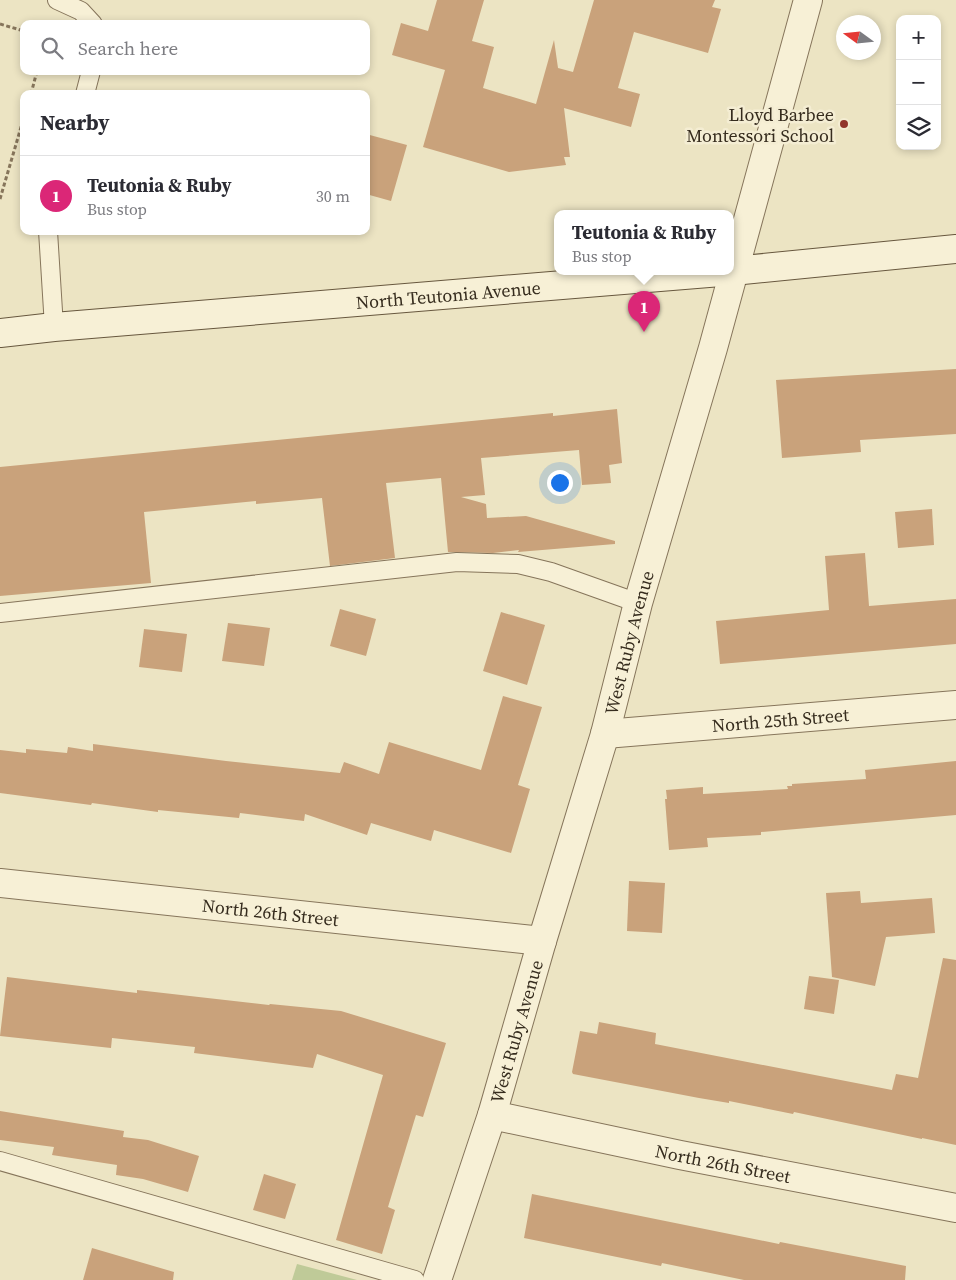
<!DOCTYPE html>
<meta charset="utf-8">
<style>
:root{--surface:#fff;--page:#f7f7f7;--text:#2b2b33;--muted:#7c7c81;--line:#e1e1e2;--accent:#db2777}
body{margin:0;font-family:"Source Serif 4",serif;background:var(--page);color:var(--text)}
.controls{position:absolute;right:15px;top:15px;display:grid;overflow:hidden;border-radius:10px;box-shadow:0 2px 8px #0003}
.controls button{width:45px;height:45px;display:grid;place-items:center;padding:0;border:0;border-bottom:1px solid var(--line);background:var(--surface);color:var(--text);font:25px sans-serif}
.compass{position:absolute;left:836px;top:15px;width:45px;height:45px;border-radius:50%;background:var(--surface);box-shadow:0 2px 8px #0003;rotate:285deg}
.you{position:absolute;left:559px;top:482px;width:18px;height:18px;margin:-12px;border:4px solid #fff;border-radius:50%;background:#1a73e8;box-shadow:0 0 0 8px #1a73e833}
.badge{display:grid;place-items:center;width:32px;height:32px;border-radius:50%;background:var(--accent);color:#fff;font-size:16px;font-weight:700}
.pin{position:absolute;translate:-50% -41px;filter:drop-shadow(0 1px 2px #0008)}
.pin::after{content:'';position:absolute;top:26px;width:18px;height:15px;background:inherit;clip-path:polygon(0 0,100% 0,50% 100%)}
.popup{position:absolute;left:554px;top:210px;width:180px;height:65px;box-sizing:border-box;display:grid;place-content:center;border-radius:10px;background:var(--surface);filter:drop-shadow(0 1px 4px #0005);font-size:16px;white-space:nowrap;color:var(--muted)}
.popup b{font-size:19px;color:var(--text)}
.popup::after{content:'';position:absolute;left:50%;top:100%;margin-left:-10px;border:10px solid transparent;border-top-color:var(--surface)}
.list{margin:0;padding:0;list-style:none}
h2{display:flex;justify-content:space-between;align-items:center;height:65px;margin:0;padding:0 20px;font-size:21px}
h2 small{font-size:16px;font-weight:400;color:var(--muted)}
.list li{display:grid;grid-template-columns:32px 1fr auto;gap:15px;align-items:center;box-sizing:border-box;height:80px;padding:0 20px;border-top:1px solid var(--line)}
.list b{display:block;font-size:19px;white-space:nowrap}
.list p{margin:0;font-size:16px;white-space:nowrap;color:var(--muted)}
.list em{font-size:16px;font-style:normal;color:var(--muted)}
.icon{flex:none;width:28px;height:28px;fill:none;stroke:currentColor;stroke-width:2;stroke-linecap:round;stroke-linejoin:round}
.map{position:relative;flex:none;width:956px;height:1280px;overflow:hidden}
.search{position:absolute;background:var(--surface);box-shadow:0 2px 8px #0003;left:20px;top:20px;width:350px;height:55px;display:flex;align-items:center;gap:12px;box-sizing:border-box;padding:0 18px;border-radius:10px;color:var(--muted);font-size:19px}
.panel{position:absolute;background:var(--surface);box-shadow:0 2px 8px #0003;left:20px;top:90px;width:350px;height:145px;border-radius:10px}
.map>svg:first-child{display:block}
</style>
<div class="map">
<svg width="956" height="1280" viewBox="0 0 956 1280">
<rect width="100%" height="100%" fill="#ece4c3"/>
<polygon fill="#bfca98" points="297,1264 357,1280 292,1280"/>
<g fill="#c9a27b">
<polygon points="437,0 484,0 472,41 494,47 483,88 536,104 554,40 558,68 573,72 594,0 715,0 712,7 721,9 708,53 634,32 618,88 640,94 631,127 564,108 570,157 564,157 566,165 509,172 423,147 445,70 392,55 401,23 428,31"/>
<polygon points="366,134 407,145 391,201 366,194"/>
<polygon points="956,369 956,434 860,440 861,452 782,458 776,380"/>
<polygon points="617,409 622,463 609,465 611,483 582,485 579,450 481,458 485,495 461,497 486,504 487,518 526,516 615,541 615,544 518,552 519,550 493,553 448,552 441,478 386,483 395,558 330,566 322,498 256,504 256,501 144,512 151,583 0,596 0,467 513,417 553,413 553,416"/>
<polygon points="932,509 934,545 898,548 895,512"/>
<polygon points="865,553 869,606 956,599 956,644 720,664 716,621 829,610 825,556"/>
<polygon points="340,609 376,619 366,656 330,646"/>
<polygon points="501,612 545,625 527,685 483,671"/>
<polygon points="228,623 270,628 264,666 222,661"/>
<polygon points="144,629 187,634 182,672 139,667"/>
<polygon points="503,696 542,707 518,785 530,789 511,853 434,830 431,841 371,823 367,835 305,814 304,821 240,813 239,818 158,810 158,812 92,803 91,805 0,793 0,750 26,753 26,749 67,753 68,747 93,751 93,744 226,761 340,773 344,762 379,774 389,742 481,770"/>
<polygon points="956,761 956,815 761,832 761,835 707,838 708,847 669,850 665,799 667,799 666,790 703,787 703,794 788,789 787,786 792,786 792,784 866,779 865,770"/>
<polygon points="629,881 665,883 662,933 627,931"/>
<polygon points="860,891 861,903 932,898 935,933 886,937 875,986 832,977 826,893"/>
<polygon points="943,958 956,960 956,1145 922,1138 922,1139 794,1112 793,1114 729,1101 729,1103 699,1098 573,1074 572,1072 580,1031 597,1034 599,1022 656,1033 655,1044 892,1090 896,1074 918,1078"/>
<polygon points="809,976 839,980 834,1014 804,1009"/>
<polygon points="7,977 137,993 137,990 269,1005 270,1004 341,1011 446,1043 423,1117 416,1115 388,1207 395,1210 382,1254 336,1240 383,1075 317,1054 313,1068 194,1053 195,1047 112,1038 111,1048 0,1036"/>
<polygon points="0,1111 124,1131 123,1137 148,1140 199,1156 188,1192 143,1179 116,1175 117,1165 52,1155 54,1147 0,1140"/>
<polygon points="264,1174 296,1184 285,1219 253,1210"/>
<polygon points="532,1194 779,1244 780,1242 906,1266 905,1280 744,1280 662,1263 661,1266 524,1238"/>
<polygon points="92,1248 174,1272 173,1280 83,1280"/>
</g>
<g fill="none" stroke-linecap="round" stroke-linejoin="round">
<defs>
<g id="lane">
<polyline points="57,0 81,11 93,24"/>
<polyline points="85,94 91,71"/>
<polyline points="48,231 54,327"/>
<polyline points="0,613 457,562 518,564 551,572 638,603"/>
<polyline points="0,1161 415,1280"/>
</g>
<g id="street">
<path id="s1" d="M605 734 956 705"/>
<path id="s2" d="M0 883 542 941"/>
<path id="s3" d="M492 1115 680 1155 956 1208"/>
<path id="s4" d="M437 1280 492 1115 542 941 605 734 638 603 713 348 808 0"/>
</g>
<g id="secondary">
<path id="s5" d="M0 333 54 327 733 271 956 249"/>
</g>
</defs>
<use href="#lane" stroke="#86755b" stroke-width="20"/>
<use href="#street" stroke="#86755b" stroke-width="30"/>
<use href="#secondary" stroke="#67573e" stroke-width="30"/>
<g stroke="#86755b" stroke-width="3" stroke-dasharray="4 2.5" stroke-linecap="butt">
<polyline points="0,24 24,31"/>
<polyline points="31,94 37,71"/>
<polyline points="0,199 24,117"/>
</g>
<use href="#lane" stroke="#f7f0d6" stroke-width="18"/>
<use href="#street" stroke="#f7f0d6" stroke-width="28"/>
<use href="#secondary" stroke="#f7f0d6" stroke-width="28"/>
</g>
<circle fill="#92362d" stroke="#f4edd3" stroke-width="2" cx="844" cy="124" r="5"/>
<g text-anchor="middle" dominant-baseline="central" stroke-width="5" stroke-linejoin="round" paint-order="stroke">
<g font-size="18" fill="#362c1e" stroke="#f4edd3" text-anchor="end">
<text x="834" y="114">Lloyd Barbee<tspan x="834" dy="21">Montessori School</tspan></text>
</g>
<g font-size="18" fill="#362c1e" stroke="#f4edd3">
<text stroke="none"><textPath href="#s5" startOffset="450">North Teutonia Avenue</textPath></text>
<text stroke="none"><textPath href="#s4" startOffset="666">West Ruby Avenue</textPath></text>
<text stroke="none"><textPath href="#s1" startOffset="176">North 25th Street</textPath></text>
<text stroke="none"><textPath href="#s2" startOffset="272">North 26th Street</textPath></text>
<text stroke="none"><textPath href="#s4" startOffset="261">West Ruby Avenue</textPath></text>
<text stroke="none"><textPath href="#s3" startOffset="236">North 26th Street</textPath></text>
</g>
</g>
</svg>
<div class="controls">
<button>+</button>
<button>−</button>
<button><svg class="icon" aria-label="layers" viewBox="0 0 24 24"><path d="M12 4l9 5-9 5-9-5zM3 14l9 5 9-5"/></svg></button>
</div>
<svg class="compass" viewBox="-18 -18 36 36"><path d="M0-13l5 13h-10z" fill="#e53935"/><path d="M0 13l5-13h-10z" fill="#7c7c81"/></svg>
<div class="you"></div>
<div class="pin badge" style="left:644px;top:332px">1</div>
<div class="popup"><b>Teutonia &amp; Ruby</b>Bus stop</div>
<div class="search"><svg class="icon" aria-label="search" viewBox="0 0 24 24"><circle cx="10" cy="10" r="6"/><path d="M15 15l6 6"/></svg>Search here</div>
<section class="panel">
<h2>Nearby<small></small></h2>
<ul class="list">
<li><span class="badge">1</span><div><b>Teutonia &amp; Ruby</b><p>Bus stop</p></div><em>30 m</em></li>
</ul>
</section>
</div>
